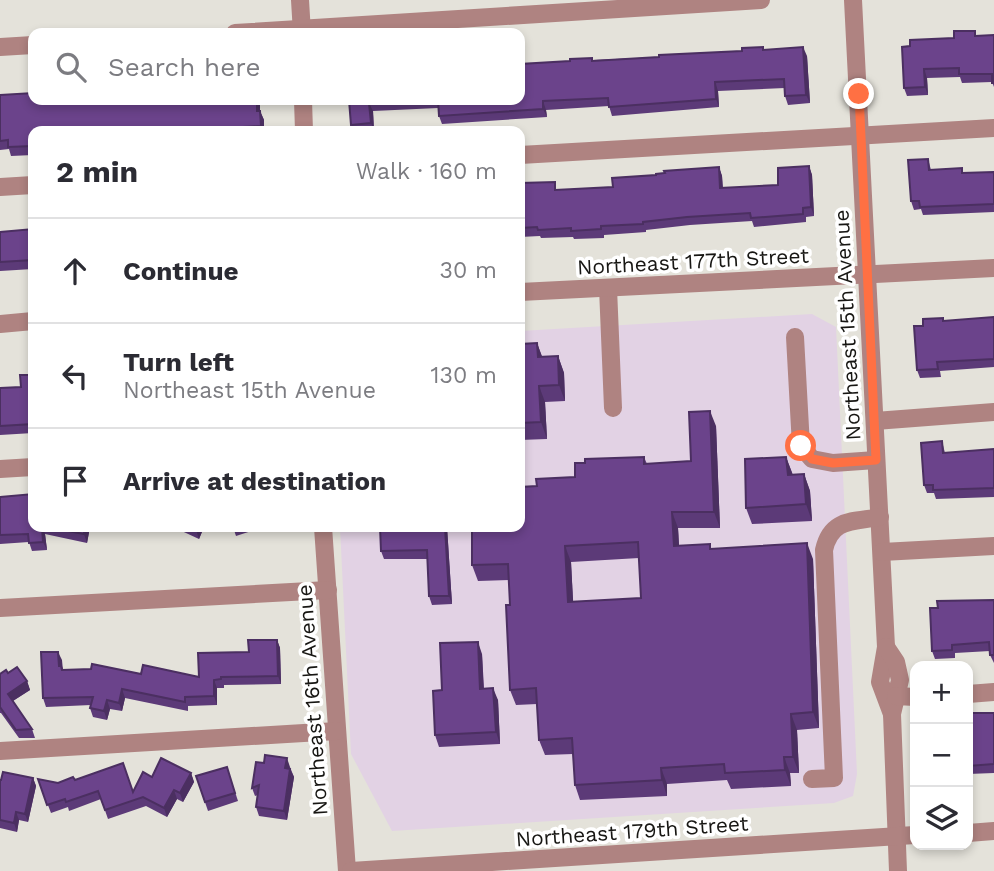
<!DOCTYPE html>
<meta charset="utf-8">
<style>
:root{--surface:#fff;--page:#f2f2f3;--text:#2b2b33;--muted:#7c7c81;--line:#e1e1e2}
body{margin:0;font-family:"Work Sans",sans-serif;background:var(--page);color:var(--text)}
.controls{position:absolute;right:21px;bottom:21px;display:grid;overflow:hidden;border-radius:14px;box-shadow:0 4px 10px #0003}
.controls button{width:63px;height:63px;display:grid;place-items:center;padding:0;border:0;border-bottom:2px solid var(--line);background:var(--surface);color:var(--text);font:35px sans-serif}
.stop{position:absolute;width:21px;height:21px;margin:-16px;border:5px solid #ff7043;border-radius:50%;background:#fff}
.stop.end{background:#ff7043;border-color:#fff;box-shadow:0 2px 7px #0008}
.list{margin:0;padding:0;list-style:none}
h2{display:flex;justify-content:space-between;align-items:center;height:91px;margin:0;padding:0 28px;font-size:30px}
h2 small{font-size:23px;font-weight:400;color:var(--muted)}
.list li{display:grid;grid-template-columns:46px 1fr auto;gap:21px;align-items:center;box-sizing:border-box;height:105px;padding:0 28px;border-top:2px solid var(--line)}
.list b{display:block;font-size:26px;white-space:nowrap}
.list p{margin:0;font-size:23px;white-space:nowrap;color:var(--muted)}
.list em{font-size:23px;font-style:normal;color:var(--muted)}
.icon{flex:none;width:38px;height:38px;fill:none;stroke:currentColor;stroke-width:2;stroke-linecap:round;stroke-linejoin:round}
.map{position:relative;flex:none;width:994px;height:871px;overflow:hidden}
.search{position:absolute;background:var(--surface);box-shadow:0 4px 10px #0003;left:28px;top:28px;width:497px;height:77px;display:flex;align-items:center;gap:18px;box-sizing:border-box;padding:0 24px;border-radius:14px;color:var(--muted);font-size:26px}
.panel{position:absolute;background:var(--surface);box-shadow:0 4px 10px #0003;left:28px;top:126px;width:497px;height:406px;border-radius:14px}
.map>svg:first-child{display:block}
</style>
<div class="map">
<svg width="994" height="871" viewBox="0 0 994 871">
<rect width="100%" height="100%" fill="#e4e2da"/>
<polygon fill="#e2d2e4" points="812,314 836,327 857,774 853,796 834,803 392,831 351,754 340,527 520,527 520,331"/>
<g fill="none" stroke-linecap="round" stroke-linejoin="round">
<g stroke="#af8381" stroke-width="18">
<polyline points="300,0 302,33"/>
<polyline points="853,0 886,647 880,682 892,714"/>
<polyline points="235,33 761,0"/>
<polyline points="0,47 33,45"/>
<polyline points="303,100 304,131"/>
<polyline points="520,155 994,128"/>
<polyline points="0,187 33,185"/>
<polyline points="608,288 613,408"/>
<polyline points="520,292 994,268"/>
<polyline points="0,324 33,321"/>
<polyline points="795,337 801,446 812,459 833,463 876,460"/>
<polyline points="875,421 994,412"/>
<polyline points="0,469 33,467"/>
<polyline points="323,527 347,871"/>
<polyline points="882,552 994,546"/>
<polyline points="0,608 328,590"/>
<polyline points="886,647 896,662 900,680 892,714 898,871"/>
<polyline points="968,694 994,692"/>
<polyline points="896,696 915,697"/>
<polyline points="0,751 337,731"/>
<path d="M812 779 834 778 824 550C831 518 853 522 880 517"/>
<polyline points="968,833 994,831"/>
<polyline points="351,871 915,835"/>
</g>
</g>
<g fill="#5c3a78" fill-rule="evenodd">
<polygon points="994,35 994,87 992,82 962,83 960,77 927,78 928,95 907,96 904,88 910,46 977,36"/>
<polygon points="763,47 764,50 807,56 810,103 788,105 785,96 785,88 718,91 719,107 612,116 609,106 546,110 547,117 442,124 439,116 438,108 373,111 374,131 353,131 351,125 349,100 520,100 570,61 592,58 593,60 659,57 742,51"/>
<polygon points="0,95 260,100 260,111 264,120 264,131 33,131 33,155 11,156 9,149 0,150"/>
<polygon points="928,159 931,170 964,173 994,172 994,212 923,215 921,209 914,210 911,201"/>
<polygon points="809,166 812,175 814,216 806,217 806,222 754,227 752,221 690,225 646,230 646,232 604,235 604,238 574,239 573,237 541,238 540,236 520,237 520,183 558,190 613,187 656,175 719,167 722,176 723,188 778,185"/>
<polygon points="33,229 33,269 0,271 0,232"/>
<polygon points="994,317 994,367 940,371 941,377 920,378 917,370 923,326 943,318 944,321"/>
<polygon points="537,343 542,357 558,356 564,373 565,401 545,402 547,439 520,440 520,344"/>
<polygon points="33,375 33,433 0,435 0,388 21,387"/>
<path d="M716 426 720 528H678L679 546 813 559 819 728 797 730 799 773H790L791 786 731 789 727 780 667 784V796L580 800 575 785 573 754 545 755 539 740 537 704 516 705 510 690V605L509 580 478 581 472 565 537 486 575 477 644 457 647 464 691 461ZM639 558 641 598 573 602 571 562Z"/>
<polygon points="942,441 945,453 994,449 994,497 936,499 934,493 927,493 924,485"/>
<polygon points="786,457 793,475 804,474 810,491 812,521 752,524 746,508"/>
<polygon points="0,497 33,527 90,527 87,543 45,534 47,550 32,551 29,542 0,544"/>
<polygon points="127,527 139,527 128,530"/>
<polygon points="173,527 204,527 199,539"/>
<polygon points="233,527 264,527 236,536"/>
<polygon points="447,527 452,604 432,605 429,596 427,559 384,559 381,551"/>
<polygon points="994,600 994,663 990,655 990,651 955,653 955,658 935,659 932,651"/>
<polygon points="277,640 280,648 281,684 224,685 224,688 217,688 217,705 188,706 188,711 125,698 122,711 110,709 107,720 93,717 90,708 91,705 46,707 43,698 62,660 63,670 199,677 249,652"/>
<polygon points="482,654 484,688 498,700 500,744 439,747 435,735 442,690"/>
<polygon points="8,673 27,681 30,690 13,701 32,729 35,738 19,738 1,713 0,713 0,674"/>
<polygon points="968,713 994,713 994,773 968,774 968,780"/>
<polygon points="227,767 238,801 208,811 196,776"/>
<polygon points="290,767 294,777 287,820 259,816 256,807 258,795 255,796 252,788"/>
<polygon points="191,773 194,782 183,802 177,799 167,817 146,806 108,819 101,799 69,811 68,807 51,813 38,779 58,783 75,780 133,792 152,777"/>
<polygon points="33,778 36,786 28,822 19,820 17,832 0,828 0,780"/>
</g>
<g fill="#4b2f61">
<polygon points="803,47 807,56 810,103 806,95"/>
<polygon points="924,69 927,78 928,95 925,87"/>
<polygon points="715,82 718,91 719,107 716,99"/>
<polygon points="257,100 260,100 260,120 257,111"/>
<polygon points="543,101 546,110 547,117 543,109"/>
<polygon points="369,103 373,111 374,131 371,123"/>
<polygon points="260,111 264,120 264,131 263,131 261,126"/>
<polygon points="809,166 812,175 814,216 811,207"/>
<polygon points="719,167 722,176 723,197 720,188"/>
<polygon points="537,343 543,359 538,357"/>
<polygon points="558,356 564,373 565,401 559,385"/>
<polygon points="539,386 545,402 547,439 541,422"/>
<polygon points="710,411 716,426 720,528 714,512"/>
<polygon points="786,457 792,473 794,492 788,475"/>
<polygon points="804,474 810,491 812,521 806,504"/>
<polygon points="672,512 678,528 680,562 674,546"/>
<polygon points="43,527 45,534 47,550 43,542"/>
<polygon points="85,527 90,527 87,543 84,534"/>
<polygon points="197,527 204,527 199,539 196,530"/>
<polygon points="445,527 447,527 452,604 449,596"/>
<polygon points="807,543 813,559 819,728 813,712"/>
<polygon points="565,546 571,562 574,618 568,602"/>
<polygon points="277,640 280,648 281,684 278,676"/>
<polygon points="478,642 482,654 484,700 480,689"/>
<polygon points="58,652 62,660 62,667 64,674 59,666"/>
<polygon points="214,680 217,688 217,705 214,696"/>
<polygon points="27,681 30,690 11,702 8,694"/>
<polygon points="493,688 498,700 500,744 496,732"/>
<polygon points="122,689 125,698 122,711 119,703"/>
<polygon points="107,700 110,709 107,720 104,711"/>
<polygon points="791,714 797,730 799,773 793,757"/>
<polygon points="784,757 790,773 791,786 785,770"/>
<polygon points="287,758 290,767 288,776 285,768"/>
<polygon points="661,768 667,784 667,796 662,780"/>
<polygon points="290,769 294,777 287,820 284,811"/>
<polygon points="191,773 194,782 183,802 180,793"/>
<polygon points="33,778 36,786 28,822 25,814"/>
<polygon points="174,790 177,799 167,817 164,808"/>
<polygon points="16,812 19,820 17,832 14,823"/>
</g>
<g fill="#6b438b" stroke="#4b2f61" stroke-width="2" fill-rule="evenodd">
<polygon points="954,31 975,31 975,36 994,35 994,83 992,83 992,74 959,74 959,68 924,69 925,87 904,88 902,47 910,46 910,40 954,38"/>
<polygon points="763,47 763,50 803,47 806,95 785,96 784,79 715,82 716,99 609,107 608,98 543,101 543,109 439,116 438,100 520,100 520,64 570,61 570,59 592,58 592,61 659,57 659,55 742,51 742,48"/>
<polygon points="33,93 33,100 257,100 257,111 260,111 261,126 173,131 33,131 33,146 8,147 8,140 0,141 0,95"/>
<polygon points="349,100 421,100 369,103 371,123 351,125"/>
<polygon points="928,159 929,170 962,168 962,173 994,172 994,204 920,207 919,201 911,201 908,160"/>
<polygon points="809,166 811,207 803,208 803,214 751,218 750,213 687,217 643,222 643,224 601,226 601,229 571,231 571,228 538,230 537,227 520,228 520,183 555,182 555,190 613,187 612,178 656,175 656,174 665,173 664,171 719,167 720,188 778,185 778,168"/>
<polygon points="33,229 33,260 0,262 0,232"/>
<polygon points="994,317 994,359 937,362 938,369 917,370 914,326 923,326 923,319 943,318 943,321"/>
<polygon points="537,343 538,357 558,356 559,385 539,386 541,422 520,423 520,344"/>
<polygon points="20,375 33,375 33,424 0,426 0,388 21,387"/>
<path d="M710 411 714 512H672L674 546 710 544V549L807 543 813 712 791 714 793 757H784L785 770 725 773 724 764 661 768 662 780 575 785 572 738 539 740 536 688 510 690 506 605H510L508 564 472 565V527H520V487L537 486 536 479 575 477V463H585V459L644 457V464L691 461 689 412ZM638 542 641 598 568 602 565 546Z"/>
<polygon points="942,441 943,453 994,449 994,488 933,490 933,485 924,485 921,443"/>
<polygon points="786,457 788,475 804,474 806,504 746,508 745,459"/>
<polygon points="33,494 33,527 42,527 43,542 29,543 28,534 0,535 0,497"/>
<polygon points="47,527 85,527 84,534"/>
<polygon points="188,527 197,527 196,530"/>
<polygon points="380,527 445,527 449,596 429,596 427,550 381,551"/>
<polygon points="994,600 994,655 990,655 989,642 952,645 952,650 932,651 930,608 938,608 937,601"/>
<polygon points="248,640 277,640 278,676 221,677 221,679 214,680 214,696 185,697 185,702 122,689 119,703 107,700 104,711 90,708 93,697 43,698 41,652 58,652 59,666 61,666 62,670 91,669 92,664 141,674 143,665 199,677 198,653 249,652"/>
<polygon points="478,642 480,689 493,688 496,732 435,735 433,691 442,690 440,643"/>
<polygon points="17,667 27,681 8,694 32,729 16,730 0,707 0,674 6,670 8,673"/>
<polygon points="968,713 994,713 994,764 968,766"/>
<polygon points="265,755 287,758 285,768 290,769 284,811 256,807 259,785 252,788 256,762 264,763"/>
<polygon points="161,758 191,773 180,793 174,790 164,808 143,797 105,810 98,791 66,802 65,799 47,805 38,779 58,783 73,777 75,780 123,763 133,792 143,772 152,777"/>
<polygon points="227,767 235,793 205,802 196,776"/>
<polygon points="3,772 33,778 25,814 16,812 14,823 0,820 0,780 1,780"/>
</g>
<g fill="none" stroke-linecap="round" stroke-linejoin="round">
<polyline stroke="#ff7043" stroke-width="9" points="801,446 812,459 833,463 876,460 859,94"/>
</g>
<g text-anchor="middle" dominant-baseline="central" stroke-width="7" stroke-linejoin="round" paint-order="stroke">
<g font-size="21" fill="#171613" stroke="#fff">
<text transform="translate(693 261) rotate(-3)">Northeast 177th Street</text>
<text transform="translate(847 325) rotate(-93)">Northeast 15th Avenue</text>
<text transform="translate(312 700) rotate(-94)">Northeast 16th Avenue</text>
<text transform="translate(632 831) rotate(-4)">Northeast 179th Street</text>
</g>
</g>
</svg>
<div class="controls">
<button>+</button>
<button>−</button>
<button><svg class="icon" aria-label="layers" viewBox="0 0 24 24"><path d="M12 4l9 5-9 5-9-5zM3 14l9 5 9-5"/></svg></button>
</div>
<div class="stop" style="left:801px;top:446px"></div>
<div class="stop end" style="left:859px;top:94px"></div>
<div class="search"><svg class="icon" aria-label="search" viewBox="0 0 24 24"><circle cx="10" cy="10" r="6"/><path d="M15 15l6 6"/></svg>Search here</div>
<section class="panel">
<h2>2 min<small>Walk · 160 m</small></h2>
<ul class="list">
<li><svg class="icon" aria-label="ahead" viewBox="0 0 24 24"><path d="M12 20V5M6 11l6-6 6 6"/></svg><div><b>Continue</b></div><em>30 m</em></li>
<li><svg class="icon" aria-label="left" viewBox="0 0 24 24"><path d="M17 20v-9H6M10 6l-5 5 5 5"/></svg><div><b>Turn left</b><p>Northeast 15th Avenue</p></div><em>130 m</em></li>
<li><svg class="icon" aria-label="arrive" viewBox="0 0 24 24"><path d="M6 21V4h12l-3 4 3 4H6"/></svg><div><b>Arrive at destination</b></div></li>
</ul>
</section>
</div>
